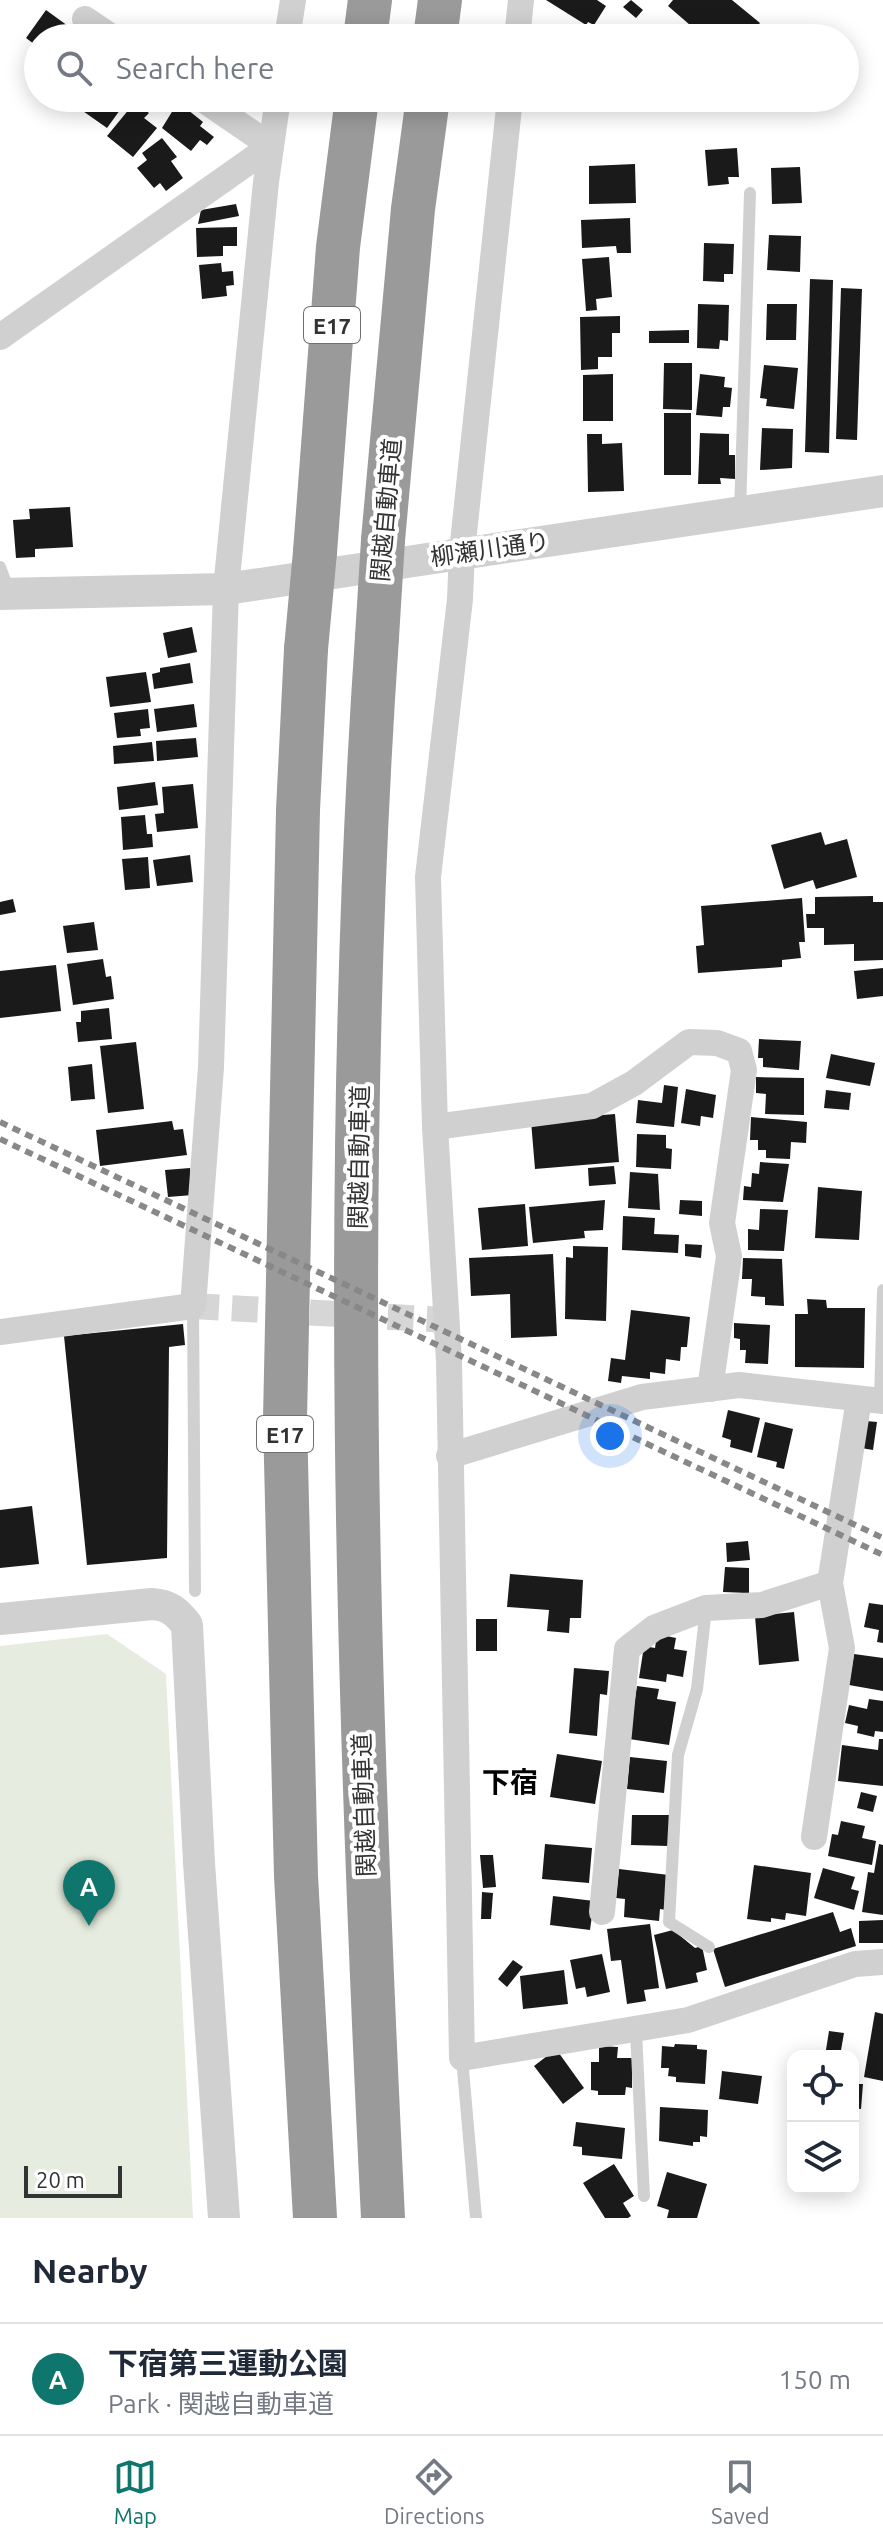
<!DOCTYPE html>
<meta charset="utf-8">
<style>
:root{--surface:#fff;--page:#f6f6f7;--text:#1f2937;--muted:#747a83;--line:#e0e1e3;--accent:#0f766e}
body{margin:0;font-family:Ubuntu,"Noto Sans JP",sans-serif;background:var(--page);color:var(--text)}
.controls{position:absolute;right:24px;bottom:24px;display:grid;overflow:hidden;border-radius:16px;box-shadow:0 4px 20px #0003}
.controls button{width:72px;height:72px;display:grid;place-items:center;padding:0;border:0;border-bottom:2px solid var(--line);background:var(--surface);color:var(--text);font:40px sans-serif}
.scale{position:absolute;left:24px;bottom:20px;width:98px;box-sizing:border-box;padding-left:8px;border:4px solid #333;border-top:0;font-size:22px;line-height:28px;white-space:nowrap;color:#333;-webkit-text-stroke:6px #fff;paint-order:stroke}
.you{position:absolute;left:610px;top:1436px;width:28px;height:28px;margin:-20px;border:6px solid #fff;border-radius:50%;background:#1a73e8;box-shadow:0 0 0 12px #1a73e833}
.badge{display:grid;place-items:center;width:52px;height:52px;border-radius:50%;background:var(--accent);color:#fff;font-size:26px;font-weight:700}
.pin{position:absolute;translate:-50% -66px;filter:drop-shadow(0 2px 4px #0008)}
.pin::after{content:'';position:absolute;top:42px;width:28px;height:24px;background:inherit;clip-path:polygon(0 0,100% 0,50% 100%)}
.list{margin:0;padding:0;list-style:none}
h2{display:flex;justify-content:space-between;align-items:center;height:104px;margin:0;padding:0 32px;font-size:34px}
h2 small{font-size:26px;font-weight:400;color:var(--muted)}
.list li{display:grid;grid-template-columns:52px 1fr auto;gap:24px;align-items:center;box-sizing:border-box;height:112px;padding:0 32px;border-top:2px solid var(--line)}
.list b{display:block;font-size:30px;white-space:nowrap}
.list p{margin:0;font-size:26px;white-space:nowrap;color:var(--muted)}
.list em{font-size:26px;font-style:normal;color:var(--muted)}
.icon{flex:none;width:44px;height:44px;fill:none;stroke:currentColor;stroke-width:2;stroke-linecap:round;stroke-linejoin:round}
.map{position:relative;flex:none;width:883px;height:2218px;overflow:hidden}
.search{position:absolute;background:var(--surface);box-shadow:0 4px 20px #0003;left:24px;right:24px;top:24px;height:88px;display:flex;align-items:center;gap:20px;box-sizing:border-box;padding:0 28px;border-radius:44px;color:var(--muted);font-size:30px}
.sheet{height:216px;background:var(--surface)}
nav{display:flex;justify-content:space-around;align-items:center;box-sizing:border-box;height:112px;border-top:2px solid var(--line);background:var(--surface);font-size:22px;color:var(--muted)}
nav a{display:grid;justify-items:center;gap:4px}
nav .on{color:var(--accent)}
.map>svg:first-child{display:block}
</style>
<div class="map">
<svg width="883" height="2218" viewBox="0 0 883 2218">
<rect width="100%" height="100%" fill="#fff"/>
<polygon fill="#e6ecdf" points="107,1634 166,1674 193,2218 0,2218 0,1646"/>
<g fill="#1a1a1a">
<polygon points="546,0 597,0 606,6 594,25 588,22 586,25"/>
<polygon points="631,0 643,10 636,18 623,7"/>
<polygon points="673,0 732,0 760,23 747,38 705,38 668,6"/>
<polygon points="46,10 68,26 59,38 38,38 38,47 26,38"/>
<polygon points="88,98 124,98 117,107 120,110 107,128 80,109"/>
<polygon points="135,102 149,113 144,118 157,128 133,157 107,136"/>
<polygon points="178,102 203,122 200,126 214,137 207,145 200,140 191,151 162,128"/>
<polygon points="162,138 177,157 171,161 183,178 166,191 160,183 154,188 137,168 147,160 142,153"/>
<polygon points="737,148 739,177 728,177 729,184 708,186 705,150"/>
<polygon points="635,164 636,203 589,204 589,166"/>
<polygon points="800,167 802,203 772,204 771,168"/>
<polygon points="236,204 239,216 198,224 201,210"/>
<polygon points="630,218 631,253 617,253 616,246 582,248 581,220"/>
<polygon points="237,227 237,246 223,246 223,256 197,257 196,228"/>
<polygon points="769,235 801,236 800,272 767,270"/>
<polygon points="704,243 734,244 733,274 724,274 724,282 703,281"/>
<polygon points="609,257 612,297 596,299 597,310 586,311 582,259"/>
<polygon points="221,263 222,272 233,271 234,285 226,286 227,296 202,299 199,265"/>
<polygon points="810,279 833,280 829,453 805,452"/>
<polygon points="841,288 862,289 857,440 836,439"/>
<polygon points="698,304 729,305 728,341 720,340 719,349 697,348"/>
<polygon points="767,304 797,304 796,340 766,340"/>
<polygon points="620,316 620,333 612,333 612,357 598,357 598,369 581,370 580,317"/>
<polygon points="689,330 689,343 649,343 649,331"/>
<polygon points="664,363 692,363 692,410 663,409"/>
<polygon points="764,365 798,368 794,409 766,406 767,399 760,398"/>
<polygon points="613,374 613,421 583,421 583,375"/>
<polygon points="700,374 725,377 724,387 732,388 730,407 723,407 722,417 696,415"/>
<rect x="664" y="413" width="27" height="62"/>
<polygon points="762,428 793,429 792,468 760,470"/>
<polygon points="700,433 729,434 729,455 735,455 735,479 720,478 721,484 698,484"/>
<polygon points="587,434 602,434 602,444 622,443 624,491 588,492"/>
<polygon points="70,507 73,547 35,549 35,557 16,558 13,520 30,519 29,509"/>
<polygon points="192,627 197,652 168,658 163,633"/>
<polygon points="190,663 193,683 154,689 152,674 160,672 160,668"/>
<polygon points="146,672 151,702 110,707 106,677"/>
<polygon points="194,704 197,727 157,732 154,709"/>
<polygon points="148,709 150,728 140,729 141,736 117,738 114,713"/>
<polygon points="196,738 198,757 157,761 156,741"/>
<polygon points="152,742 154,761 114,764 113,746"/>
<polygon points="155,782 158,805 119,810 117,787"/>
<polygon points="193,784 198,828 157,832 155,814 164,813 162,787"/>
<polygon points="145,815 147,834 152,834 153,847 123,850 121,817"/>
<polygon points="821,832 825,845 847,839 857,877 816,889 813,880 784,889 771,845"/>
<polygon points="190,855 193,882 157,886 153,860"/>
<polygon points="148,857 150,888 125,890 122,859"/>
<polygon points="873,896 873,902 883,902 883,960 854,961 854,944 824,945 824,928 807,928 806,914 815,914 815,897"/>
<polygon points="802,898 805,942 799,942 801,958 782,960 782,967 698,973 696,946 704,945 701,906"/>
<polygon points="13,899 16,912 0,915 0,902"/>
<polygon points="94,922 98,950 67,953 63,926"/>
<polygon points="103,959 106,977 111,976 114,999 73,1005 67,964"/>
<polygon points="56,965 61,1011 0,1018 0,971"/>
<polygon points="883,968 883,996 857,999 854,971"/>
<polygon points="109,1008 112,1039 78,1042 76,1022 81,1022 81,1011"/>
<polygon points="759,1039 801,1041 799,1070 763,1067 763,1058 758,1058"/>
<polygon points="136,1042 144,1109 108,1113 100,1046"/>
<polygon points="831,1054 875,1063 870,1086 826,1078"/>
<polygon points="92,1064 95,1099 71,1101 68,1067"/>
<polygon points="756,1077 804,1078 804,1115 765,1114 766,1094 756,1093"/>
<polygon points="664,1085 678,1087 674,1127 636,1123 638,1100 662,1103"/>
<polygon points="686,1089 716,1095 713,1118 701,1116 700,1126 681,1123"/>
<polygon points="826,1090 851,1093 849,1110 824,1108"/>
<polygon points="615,1114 619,1162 535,1169 531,1121"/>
<polygon points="751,1117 807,1122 806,1143 791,1142 790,1159 766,1158 766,1150 758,1150 758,1140 750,1140"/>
<polygon points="172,1121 174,1130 183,1129 187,1155 100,1166 96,1130"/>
<polygon points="637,1134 666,1135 666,1148 672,1149 671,1169 636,1167"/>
<polygon points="760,1162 789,1164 783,1202 743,1200 744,1186 751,1187 752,1173 759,1174"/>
<polygon points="614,1166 616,1184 589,1186 588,1168"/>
<polygon points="190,1168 193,1195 168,1197 165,1170"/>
<polygon points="630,1172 658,1174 660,1210 628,1208"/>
<polygon points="818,1187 862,1191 859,1240 815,1238"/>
<polygon points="605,1200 603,1230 584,1231 585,1238 533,1243 529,1207"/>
<polygon points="680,1200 702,1201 702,1216 679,1214"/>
<polygon points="525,1204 528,1246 482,1250 478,1208"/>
<polygon points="760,1209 788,1210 784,1251 748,1250 748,1229 759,1230"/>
<polygon points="623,1216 655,1218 654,1234 679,1235 678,1253 622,1250"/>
<polygon points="685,1244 702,1245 701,1258 685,1256"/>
<polygon points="573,1246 608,1247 606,1321 565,1319 566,1257 573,1258"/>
<polygon points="553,1254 557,1336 511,1338 510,1294 471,1296 469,1258"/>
<polygon points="743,1258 782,1259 784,1306 765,1305 765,1297 751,1296 752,1279 742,1279"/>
<polygon points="807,1299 826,1300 827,1308 865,1308 864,1368 795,1367 795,1314 808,1314"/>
<polygon points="631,1310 690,1317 687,1347 681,1347 680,1361 666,1359 665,1374 650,1372 650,1379 622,1376 621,1383 608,1381 611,1358 625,1360"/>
<polygon points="734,1323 770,1325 768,1364 745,1363 746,1350 740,1350 740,1339 734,1338"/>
<polygon points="183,1324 185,1345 169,1347 167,1558 87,1565 64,1336"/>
<polygon points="728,1410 760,1418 752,1453 730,1447 731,1440 722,1437"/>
<polygon points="866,1421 877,1422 873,1450 861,1448"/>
<polygon points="765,1422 793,1429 784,1469 776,1467 777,1462 757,1457"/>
<polygon points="32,1506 39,1564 0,1568 0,1510"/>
<polygon points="748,1541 750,1560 727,1562 726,1543"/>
<polygon points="725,1567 749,1568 749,1593 723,1592"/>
<polygon points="510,1574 583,1580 581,1618 570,1618 569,1633 547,1631 549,1610 507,1607"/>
<polygon points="869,1603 883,1605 883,1643 877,1642 879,1630 864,1627"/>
<polygon points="794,1612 799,1661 759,1665 755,1616"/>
<rect x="476" y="1619" width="21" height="32"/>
<polygon points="657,1634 676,1638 674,1649 687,1651 683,1677 667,1674 666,1682 639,1678 644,1646 655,1648"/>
<polygon points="854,1654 883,1658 883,1691 849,1685"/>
<polygon points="574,1668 609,1671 607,1695 600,1694 597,1736 569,1733"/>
<polygon points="637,1686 659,1689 657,1699 676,1702 669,1745 629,1739"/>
<polygon points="869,1699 883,1701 883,1732 875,1731 874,1737 857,1733 858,1726 845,1723 849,1705 867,1709"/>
<polygon points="879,1739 883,1739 883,1786 838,1781 842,1745 878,1750"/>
<polygon points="557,1754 602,1761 595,1804 550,1797"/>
<polygon points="630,1757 667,1761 664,1793 627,1789"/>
<polygon points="861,1792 877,1796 873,1812 857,1808"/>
<polygon points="632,1815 670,1815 669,1846 631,1845"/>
<polygon points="841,1821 865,1826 862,1838 876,1841 872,1865 828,1856 832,1834 838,1835"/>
<polygon points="545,1844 592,1848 589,1883 542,1879"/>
<polygon points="879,1844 883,1845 883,1915 862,1912 868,1872 874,1873"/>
<polygon points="480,1855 493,1855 496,1887 483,1888"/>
<polygon points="754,1865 811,1873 806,1916 786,1913 785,1920 771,1918 771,1922 747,1919"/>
<polygon points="823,1868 855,1877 851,1889 859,1891 854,1910 814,1898"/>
<polygon points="619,1869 669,1875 666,1910 660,1909 659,1921 624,1917 625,1899 616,1898"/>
<polygon points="482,1892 493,1893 491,1919 481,1919"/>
<polygon points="553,1896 594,1901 590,1930 550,1925"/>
<polygon points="833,1912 840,1932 851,1928 856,1946 725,1987 713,1949"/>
<polygon points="883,1920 883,1943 859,1943 859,1921"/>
<polygon points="650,1924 659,1988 644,1990 646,2001 627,2004 621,1960 611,1961 607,1929"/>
<polygon points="673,1930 695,1948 702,1946 707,1970 696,1973 698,1982 666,1989 654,1935"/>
<polygon points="602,1954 610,1992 587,1997 585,1987 576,1989 570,1960"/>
<polygon points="513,1960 523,1967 507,1987 498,1979"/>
<polygon points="564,1970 568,2004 523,2009 520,1976"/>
<polygon points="875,2012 883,2014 883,2081 864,2077"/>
<polygon points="829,2031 844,2033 840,2056 825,2056"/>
<polygon points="675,2044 697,2045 697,2049 707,2050 705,2084 676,2082 676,2077 668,2076 669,2068 661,2068 662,2046 674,2047"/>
<polygon points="599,2046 618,2047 617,2058 632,2058 632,2088 626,2087 625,2095 598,2095 598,2091 591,2090 591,2062 599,2062"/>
<polygon points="556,2049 584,2088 563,2104 534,2066"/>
<polygon points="722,2071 762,2076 758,2104 719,2099"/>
<polygon points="853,2084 863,2084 861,2109 853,2108"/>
<polygon points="660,2107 708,2110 707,2137 700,2136 700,2142 693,2142 693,2146 659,2141"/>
<polygon points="576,2122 625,2128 622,2159 582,2155 582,2147 573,2146"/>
<polygon points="614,2164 634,2196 623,2203 631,2216 628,2218 605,2218 583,2183"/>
<polygon points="667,2172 707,2184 697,2218 667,2218 669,2210 657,2206"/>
</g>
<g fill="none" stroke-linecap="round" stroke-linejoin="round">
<polyline stroke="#d6d6d6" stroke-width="26" stroke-dasharray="26 13" stroke-linecap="butt" points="193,1306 447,1320"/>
<g stroke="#d0d0d0" stroke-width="12">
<polyline points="740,512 750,193"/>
<polyline points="0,567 9,591"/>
<polyline points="193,1306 195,1591"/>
<polyline points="880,1401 883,1290"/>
<polyline points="706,1608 697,1689 678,1755 669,1922 709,1947"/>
<polyline points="636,2032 644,2196"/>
<polyline points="462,2058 476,2218"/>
</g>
<g stroke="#d0d0d0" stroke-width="26">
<polyline points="85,19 113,38"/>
<polyline points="287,38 293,0"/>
<polyline points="517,38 521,0"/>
<polyline points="510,98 462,552 460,599 428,877 435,1127 449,1361 462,2058 688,2020 855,1964 883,1962"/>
<polyline points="0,337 271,146 201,98"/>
<polyline points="435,1127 592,1106 634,1083 689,1042 717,1043 739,1051 744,1070 722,1223 729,1256 710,1389"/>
<polyline points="0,1332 193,1306 211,1067 226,589 266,182 278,98"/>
<polyline points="449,1456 642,1397 739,1385 883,1401"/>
<polyline points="814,1837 842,1648 830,1583 859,1399"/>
<polyline points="602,1912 627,1649 654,1628 706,1608 762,1605 830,1583"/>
</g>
<g stroke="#d0d0d0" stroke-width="32">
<polyline points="0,594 226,589 883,491"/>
<path d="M0 1619 152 1604C169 1605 177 1612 187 1625L199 1863 224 2218"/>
</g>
<g stroke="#9a9a9a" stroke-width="44">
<polyline points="365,38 370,0"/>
<polyline points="435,38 440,0"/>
<polyline points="383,540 413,209 428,98"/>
<polyline points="315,552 338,247 357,98"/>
<path d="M377 637C341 1163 357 1692 383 2218"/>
<polyline points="306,649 298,810 285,1419 296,1876 315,2218"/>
</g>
<g stroke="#888" stroke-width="6" stroke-dasharray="8 6" stroke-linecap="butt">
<polyline points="0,1122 883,1538"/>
<polyline points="0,1139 883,1555"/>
</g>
<g stroke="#9a9a9a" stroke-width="44">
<polyline points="377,637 383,540"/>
<polyline points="306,649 315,552"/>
</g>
</g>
<g text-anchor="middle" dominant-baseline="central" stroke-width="8" stroke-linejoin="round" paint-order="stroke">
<g fill="#fff" stroke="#707070" stroke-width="2">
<rect x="304" y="307" width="56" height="36" rx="6"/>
<rect x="257" y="1416" width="56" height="36" rx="6"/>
</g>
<g font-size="22" font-weight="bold" fill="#333">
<text x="332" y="325">E17</text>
<text x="285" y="1434">E17</text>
</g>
<g font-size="24" fill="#333" stroke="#fff">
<text transform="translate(386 510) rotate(-85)">関越自動車道</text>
<text transform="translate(490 549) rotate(-8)">柳瀬川通り</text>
<text transform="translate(359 1157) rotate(-89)">関越自動車道</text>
<text transform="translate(364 1805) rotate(-92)">関越自動車道</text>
</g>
<g font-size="28" font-weight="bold" fill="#000" stroke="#fff">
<text x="510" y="1781">下宿</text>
</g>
</g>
</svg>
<div class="controls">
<button><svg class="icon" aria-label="locate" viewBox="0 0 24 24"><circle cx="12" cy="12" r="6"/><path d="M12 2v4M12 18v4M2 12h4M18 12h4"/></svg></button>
<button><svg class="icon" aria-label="layers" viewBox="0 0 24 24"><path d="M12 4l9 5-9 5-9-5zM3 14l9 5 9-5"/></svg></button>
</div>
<div class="scale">20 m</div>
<div class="you"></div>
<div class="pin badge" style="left:89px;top:1926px">A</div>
<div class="search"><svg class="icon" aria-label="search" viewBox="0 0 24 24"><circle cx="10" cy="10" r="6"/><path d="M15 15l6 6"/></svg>Search here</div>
</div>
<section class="sheet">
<h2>Nearby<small></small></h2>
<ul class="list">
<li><span class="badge">A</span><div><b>下宿第三運動公園</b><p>Park · 関越自動車道</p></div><em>150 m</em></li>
</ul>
</section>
<nav>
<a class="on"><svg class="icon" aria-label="map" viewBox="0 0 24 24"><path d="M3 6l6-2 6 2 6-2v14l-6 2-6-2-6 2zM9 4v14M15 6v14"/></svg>Map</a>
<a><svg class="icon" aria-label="directions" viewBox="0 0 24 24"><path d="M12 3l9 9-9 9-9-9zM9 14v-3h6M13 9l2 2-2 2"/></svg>Directions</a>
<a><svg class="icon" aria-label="saved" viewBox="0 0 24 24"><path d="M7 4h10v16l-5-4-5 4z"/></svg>Saved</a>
</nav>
